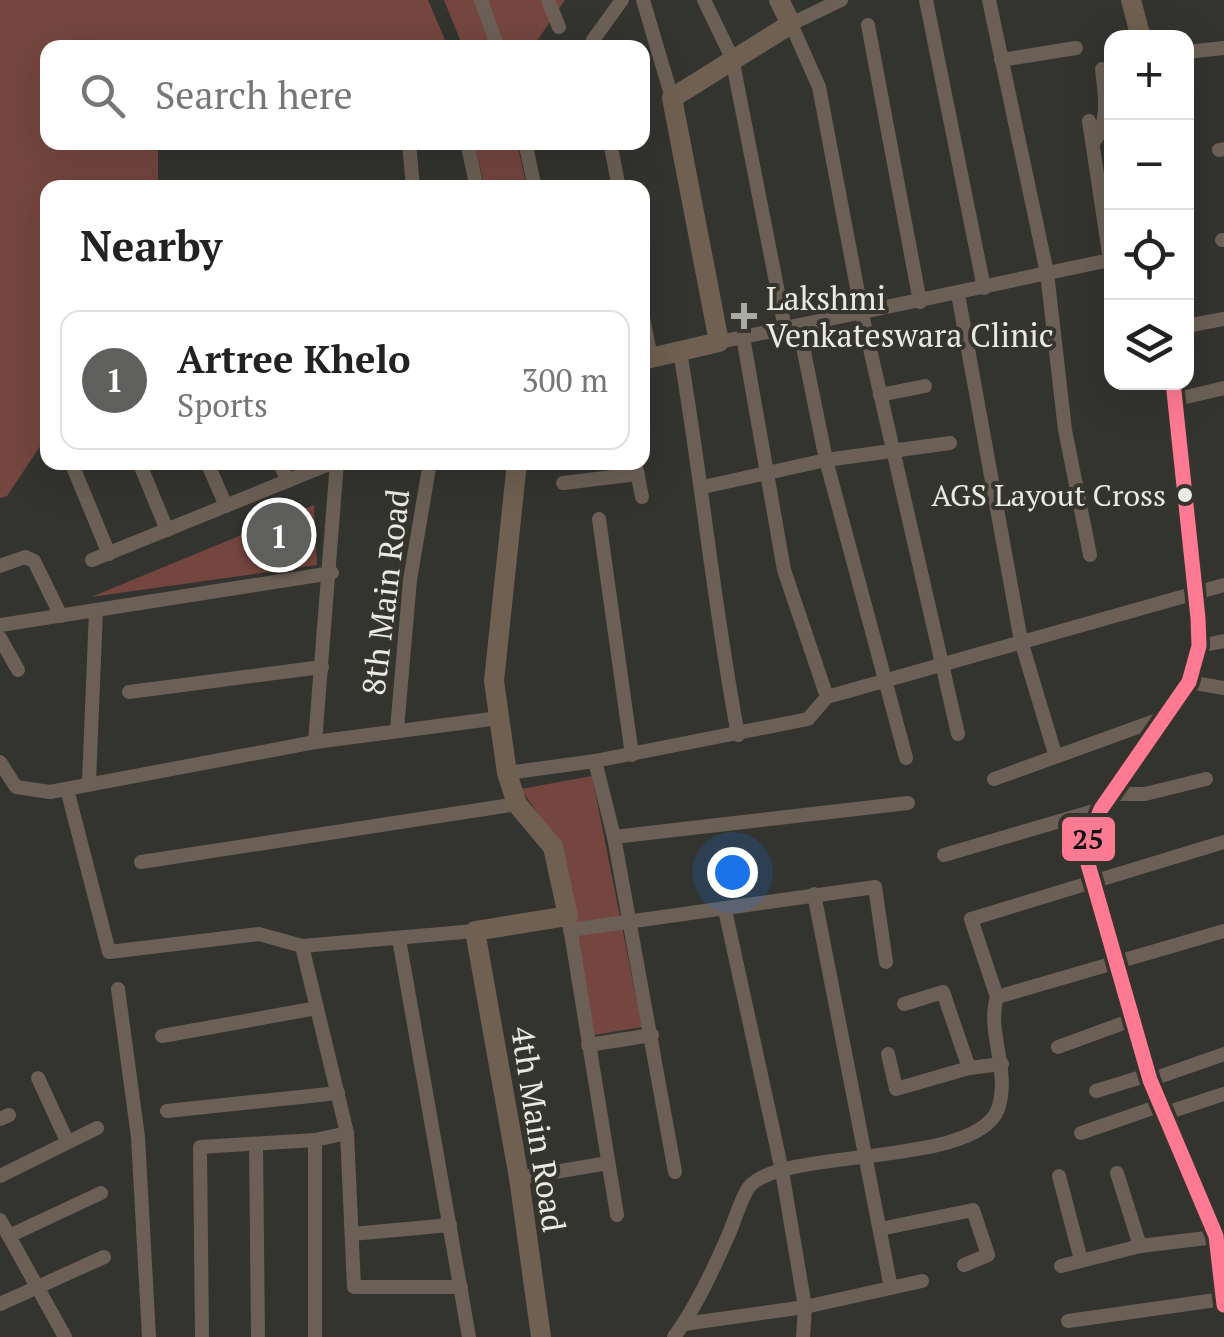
<!DOCTYPE html>
<meta charset="utf-8">
<style>
:root{--surface:#fff;--page:#f2f2f2;--text:#222;--muted:#767676;--line:#e0e0e0;--accent:#5f5f5d}
body{margin:0;font-family:"PT Serif",serif;background:var(--page);color:var(--text)}
.controls{position:absolute;right:30px;top:30px;display:grid;overflow:hidden;border-radius:20px;box-shadow:0 10px 40px #0002}
.controls button{width:90px;height:90px;display:grid;place-items:center;padding:0;border:0;border-bottom:2px solid var(--line);background:var(--surface);color:var(--text);font:50px sans-serif}
.you{position:absolute;left:732px;top:872px;width:35px;height:35px;margin:-25px;border:8px solid #fff;border-radius:50%;background:#1a73e8;box-shadow:0 0 0 15px #1a73e833}
.badge{display:grid;place-items:center;width:65px;height:65px;border-radius:50%;background:var(--accent);color:#fff;font-size:32px;font-weight:700}
.pin{position:absolute;translate:-50% -50%;border:5px solid #fff;box-shadow:0 2px 10px #0006}
.list{margin:0;padding:0;list-style:none}
h2{display:flex;justify-content:space-between;align-items:center;height:130px;margin:0;padding:0 40px;font-size:42px}
h2 small{font-size:32px;font-weight:400;color:var(--muted)}
.list li{display:grid;grid-template-columns:65px 1fr auto;gap:30px;align-items:center;box-sizing:border-box;height:140px;margin:0 20px 20px;padding:0 20px;border:2px solid var(--line);border-radius:20px}
.list b{display:block;font-size:38px;white-space:nowrap}
.list p{margin:0;font-size:32px;white-space:nowrap;color:var(--muted)}
.list em{font-size:32px;font-style:normal;color:var(--muted)}
.icon{flex:none;width:55px;height:55px;fill:none;stroke:currentColor;stroke-width:2;stroke-linecap:round;stroke-linejoin:round}
.map{position:relative;flex:none;width:1224px;height:1337px;overflow:hidden}
.search{position:absolute;background:var(--surface);box-shadow:0 10px 40px #0002;left:40px;top:40px;width:610px;height:110px;display:flex;align-items:center;gap:25px;box-sizing:border-box;padding:0 35px;border-radius:20px;color:var(--muted);font-size:38px}
.panel{position:absolute;background:var(--surface);box-shadow:0 10px 40px #0002;left:40px;top:180px;width:610px;height:290px;border-radius:20px}
.map>svg:first-child{display:block}
</style>
<div class="map">
<svg width="1224" height="1337" viewBox="0 0 1224 1337">
<rect width="100%" height="100%" fill="#33332f"/>
<g fill="#74463f">
<polygon points="0,0 428,0 448,47 48,48 48,142 158,143 158,187 48,188 47,436 7,496 0,498"/>
<polygon points="444,0 565,0 532,48 463,47"/>
<polygon points="474,143 517,143 527,187 485,187"/>
<polygon points="314,505 317,565 91,597"/>
<polygon points="592,776 642,1027 594,1035 559,844 521,789"/>
</g>
<g fill="none" stroke-linecap="round" stroke-linejoin="round">
<g stroke="#6c6056" stroke-width="14">
<polyline points="481,0 498,48"/>
<polyline points="548,0 559,27"/>
<polyline points="643,0 672,98"/>
<polyline points="704,0 732,58 785,328"/>
<polyline points="841,0 791,24 819,87 862,314 958,734"/>
<polyline points="926,0 984,288"/>
<polyline points="989,0 1047,273 1065,430 1090,555"/>
<polyline points="868,25 920,302"/>
<polyline points="594,48 593,40 622,0"/>
<polyline points="1186,52 1224,48"/>
<polyline points="1001,60 1076,48"/>
<polyline points="409,142 413,188"/>
<polyline points="467,142 477,188"/>
<polyline points="525,142 535,188"/>
<polyline points="610,142 619,188"/>
<path d="M1093 143C1110 122 1105 95 1102 69"/>
<polyline points="1219,150 1224,149"/>
<polyline points="1222,240 1224,240"/>
<polyline points="958,294 1021,641 1055,754"/>
<polyline points="642,312 651,358"/>
<polyline points="1186,326 1224,319"/>
<polyline points="799,327 826,460 906,758"/>
<polyline points="743,337 784,570 827,697"/>
<polyline points="719,342 1110,260 1089,121"/>
<path d="M680 352C702 480 714 608 738 735"/>
<polyline points="880,395 925,386"/>
<polyline points="1173,400 1224,388"/>
<polyline points="71,462 109,554"/>
<polyline points="139,462 167,530"/>
<polyline points="207,462 226,506"/>
<polyline points="279,462 288,481"/>
<polyline points="635,462 642,497"/>
<polyline points="563,483 638,474"/>
<polyline points="703,487 826,460 950,443"/>
<polyline points="599,519 632,755"/>
<polyline points="92,560 334,462"/>
<polyline points="0,566 25,557 34,561 61,616"/>
<polyline points="0,625 332,573"/>
<polyline points="0,638 18,670"/>
<polyline points="1199,646 1224,641"/>
<polyline points="1189,682 1224,688"/>
<polyline points="129,692 322,667"/>
<polyline points="397,729 410,580 430,462"/>
<polyline points="315,742 337,462"/>
<polyline points="595,761 614,837 675,1172"/>
<polyline points="0,762 16,787 50,792 315,742 499,718"/>
<polyline points="507,773 595,761 808,719 827,697 1224,585"/>
<polyline points="994,779 1163,718"/>
<polyline points="89,782 96,610"/>
<polyline points="67,789 109,952 259,934 302,946 475,931"/>
<polyline points="1112,794 1145,794 1206,779"/>
<polyline points="614,837 908,803"/>
<polyline points="944,855 1101,809"/>
<polyline points="141,862 517,804"/>
<polyline points="814,894 891,1288"/>
<polyline points="725,910 782,1171 805,1307 803,1337"/>
<polyline points="569,921 617,1215"/>
<polyline points="570,930 875,887 886,962"/>
<polyline points="399,939 469,1337"/>
<polyline points="302,946 347,1133 354,1287 461,1287"/>
<polyline points="118,989 138,1137 149,1337"/>
<polyline points="997,997 971,919 1224,842"/>
<polyline points="904,1004 943,992 969,1068 1002,1064"/>
<polyline points="162,1036 317,1008"/>
<polyline points="588,1045 652,1035"/>
<polyline points="1058,1047 1132,1020"/>
<polyline points="888,1054 896,1089 969,1068"/>
<polyline points="38,1078 67,1141"/>
<polyline points="1150,1080 1224,1054"/>
<polyline points="1096,1091 1148,1075"/>
<polyline points="167,1111 338,1093"/>
<polyline points="1163,1114 1224,1094"/>
<polyline points="0,1119 9,1115"/>
<polyline points="1081,1133 1159,1106"/>
<polyline points="256,1144 258,1337"/>
<polyline points="1117,1173 1140,1246"/>
<polyline points="0,1176 97,1128"/>
<polyline points="1059,1176 1081,1260"/>
<polyline points="519,1178 608,1163"/>
<polyline points="0,1220 65,1337"/>
<polyline points="880,1229 973,1210 988,1255 964,1265"/>
<polyline points="352,1234 450,1225"/>
<polyline points="9,1236 101,1193"/>
<polyline points="1061,1266 1140,1246 1223,1236"/>
<polyline points="0,1304 104,1257"/>
<polyline points="1068,1321 1223,1299"/>
<polyline points="684,1324 805,1307 922,1281"/>
<polyline points="202,1337 200,1147 315,1140 347,1133"/>
<polyline points="315,1337 315,1140"/>
<path d="M674 1337C696 1307 713 1270 728 1236 735 1221 740 1200 749 1187 780 1147 976 1168 998 1109 1011 1071 986 1032 997 997L1224 931"/>
</g>
<g stroke="#6f6051" stroke-width="20">
<polyline points="1131,0 1141,38"/>
<polyline points="642,360 719,342 672,98 791,24 779,0"/>
<polyline points="1173,382 1198,618 1199,646 1189,682 1101,809 1084,850 1150,1080 1216,1236 1224,1305"/>
<polyline points="517,462 494,681 507,773 517,804 553,847 568,916 475,931 519,1178 541,1337"/>
</g>
<defs>
<polyline id="bus-1" points="1173,382 1198,618 1199,646 1189,682 1101,809 1084,850 1150,1080 1216,1236 1224,1305"/>
</defs>
<use href="#bus-1" stroke="#35342d" stroke-width="22"/>
<use href="#bus-1" stroke="#fe7a93" stroke-width="15"/>
</g>
<path fill="#aaaaa5" stroke="#35342d" stroke-width="4" d="M739 301h10v10h10v10h-10v10h-10v-10h-10v-10h10z"/>
<circle fill="#eaeae5" stroke="#35342d" stroke-width="4" cx="1185" cy="495" r="9"/>
<g text-anchor="middle" dominant-baseline="central" stroke-width="8" stroke-linejoin="round" paint-order="stroke">
<g font-size="30" fill="#eaeae5" stroke="#35342d" text-anchor="end">
<text x="1166" y="495">AGS Layout Cross</text>
</g>
<g font-size="32" fill="#eaeae5" stroke="#35342d" text-anchor="start">
<text x="766" y="298">Lakshmi<tspan x="766" dy="37">Venkateswara Clinic</tspan></text>
</g>
<g font-size="32" fill="#eaeae5" stroke="#35342d">
<text transform="translate(385 592) rotate(-83)">8th Main Road</text>
<text transform="translate(539 1129) rotate(81)">4th Main Road</text>
</g>
</g>
<rect stroke="#35342d" stroke-width="4" x="1060" y="815" width="57" height="48" rx="10" fill="#fe7a93"/>
<g font-size="28" text-anchor="middle" font-weight="bold" fill="#111">
<text x="1088" y="849">25</text>
</g>
</svg>
<div class="controls">
<button>+</button>
<button>−</button>
<button><svg class="icon" aria-label="locate" viewBox="0 0 24 24"><circle cx="12" cy="12" r="6"/><path d="M12 2v4M12 18v4M2 12h4M18 12h4"/></svg></button>
<button><svg class="icon" aria-label="layers" viewBox="0 0 24 24"><path d="M12 4l9 5-9 5-9-5zM3 14l9 5 9-5"/></svg></button>
</div>
<div class="you"></div>
<div class="pin badge" style="left:279px;top:535px">1</div>
<div class="search"><svg class="icon" aria-label="search" viewBox="0 0 24 24"><circle cx="10" cy="10" r="6"/><path d="M15 15l6 6"/></svg>Search here</div>
<section class="panel">
<h2>Nearby<small></small></h2>
<ul class="list">
<li><span class="badge">1</span><div><b>Artree Khelo</b><p>Sports</p></div><em>300 m</em></li>
</ul>
</section>
</div>
